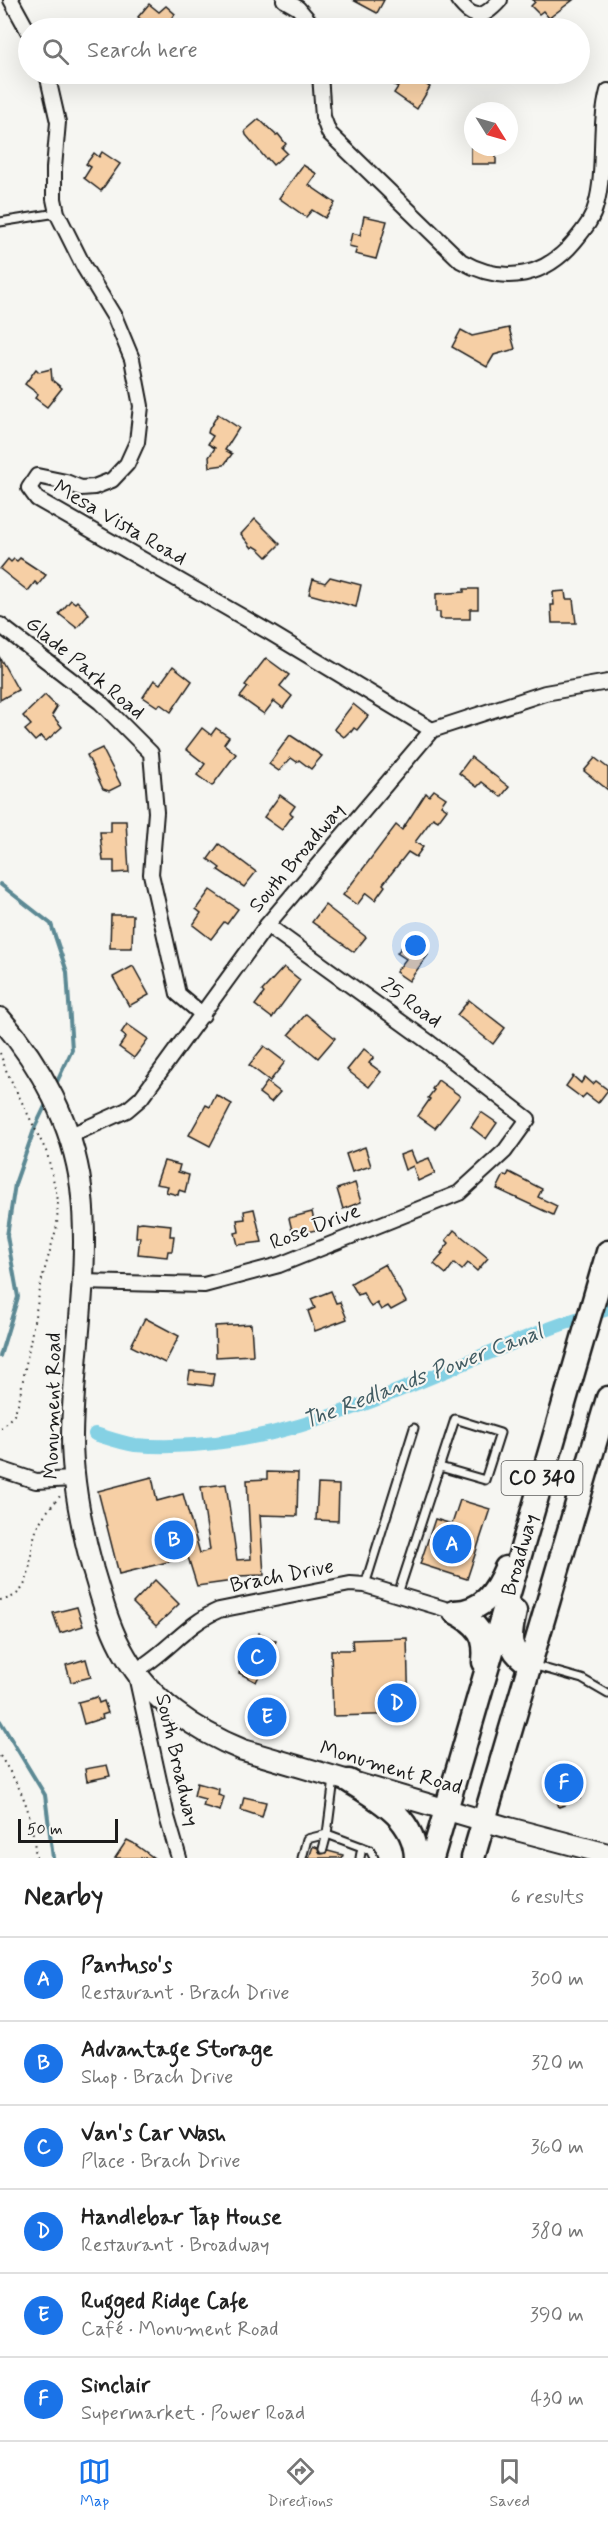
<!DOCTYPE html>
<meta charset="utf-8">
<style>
:root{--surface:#fff;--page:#f2f2f2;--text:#222;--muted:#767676;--line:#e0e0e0;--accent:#1a73e8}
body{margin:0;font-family:Mynerve,sans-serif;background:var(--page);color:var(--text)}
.compass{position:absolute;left:464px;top:102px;width:54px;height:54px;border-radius:50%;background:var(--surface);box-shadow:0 6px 24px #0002;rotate:127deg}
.scale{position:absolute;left:18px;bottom:15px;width:100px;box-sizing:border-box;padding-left:6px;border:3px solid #1c1c1c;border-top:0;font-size:16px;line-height:21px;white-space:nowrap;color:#1c1c1c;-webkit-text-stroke:4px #f6f6f2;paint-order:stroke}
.you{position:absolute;left:416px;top:946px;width:21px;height:21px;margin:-15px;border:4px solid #fff;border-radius:50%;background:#1a73e8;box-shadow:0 0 0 9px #1a73e833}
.badge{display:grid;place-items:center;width:39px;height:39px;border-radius:50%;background:var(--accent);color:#fff;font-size:20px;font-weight:700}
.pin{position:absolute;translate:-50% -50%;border:3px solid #fff;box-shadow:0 2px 6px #0006}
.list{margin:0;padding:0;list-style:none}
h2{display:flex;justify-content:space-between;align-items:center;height:78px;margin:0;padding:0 24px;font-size:26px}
h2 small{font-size:20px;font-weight:400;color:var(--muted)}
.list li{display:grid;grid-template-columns:39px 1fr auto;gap:18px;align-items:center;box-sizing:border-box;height:84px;padding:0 24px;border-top:2px solid var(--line)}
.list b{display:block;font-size:22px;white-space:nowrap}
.list p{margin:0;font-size:20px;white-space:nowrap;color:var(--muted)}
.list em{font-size:20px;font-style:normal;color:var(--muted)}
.icon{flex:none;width:33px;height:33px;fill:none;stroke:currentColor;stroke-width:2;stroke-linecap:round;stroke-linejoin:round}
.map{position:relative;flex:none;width:608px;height:1858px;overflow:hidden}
.search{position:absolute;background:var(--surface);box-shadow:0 6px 24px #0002;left:18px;right:18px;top:18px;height:66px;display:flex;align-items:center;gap:15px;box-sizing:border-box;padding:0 21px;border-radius:33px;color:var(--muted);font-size:22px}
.sheet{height:582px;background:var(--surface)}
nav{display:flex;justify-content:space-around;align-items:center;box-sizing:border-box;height:84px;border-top:2px solid var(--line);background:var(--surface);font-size:16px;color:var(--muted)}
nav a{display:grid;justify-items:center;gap:3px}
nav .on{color:var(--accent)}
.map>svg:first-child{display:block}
</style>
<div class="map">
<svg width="608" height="1858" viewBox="0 0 608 1858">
<rect width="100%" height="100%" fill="#f6f6f2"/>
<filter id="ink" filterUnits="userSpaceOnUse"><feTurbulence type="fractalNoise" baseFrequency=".0167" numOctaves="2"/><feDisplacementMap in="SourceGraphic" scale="12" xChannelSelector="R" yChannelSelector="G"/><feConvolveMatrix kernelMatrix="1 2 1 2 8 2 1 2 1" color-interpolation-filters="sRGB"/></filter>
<g filter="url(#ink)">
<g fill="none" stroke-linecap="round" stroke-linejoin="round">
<g stroke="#5b8994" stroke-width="4">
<polyline points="0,884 51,924 67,972 72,1050 55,1086"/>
<polyline points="0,1356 18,1297 7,1236 15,1184 35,1127 48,1100"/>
<polyline points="0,1721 45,1795 53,1858"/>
</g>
<path stroke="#85d1e4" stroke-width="14" d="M95 1434C108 1438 122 1443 135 1445 303 1459 452 1355 608 1309"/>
</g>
<g fill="#f6cfa5" stroke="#1c1c1c" stroke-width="1.5">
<polygon points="353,0 384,0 377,13"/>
<polygon points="533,0 573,0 549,18 543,11 539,14 531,6 535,2"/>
<polygon points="149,4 159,12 166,6 175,14 172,19 184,28 152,28 138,17"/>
<polygon points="398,74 410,74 430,87 417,109 394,93 398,87 391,83"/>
<polygon points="259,119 276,135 278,134 286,144 282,148 287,153 273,165 267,158 266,159 246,135 245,131"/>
<rect x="471" y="147" width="25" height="17"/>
<polygon points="102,152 120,164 101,191 84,178 91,167 86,164 94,153 99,157"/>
<polygon points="303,165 317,174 309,185 335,203 325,218 312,210 306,217 279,198"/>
<polygon points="364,216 387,221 376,259 355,254 357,248 349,246 352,233 360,235"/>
<polygon points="509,328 515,349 494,355 487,367 452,347 461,330 472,336"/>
<polygon points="36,369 39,372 51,369 52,380 62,388 47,407 35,398 38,394 25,384"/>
<polygon points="218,414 239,428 225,450 232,454 224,465 210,467 209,457 215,448 208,444 213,436 208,433 209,429"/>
<polygon points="255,519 280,544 267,557 259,549 254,546 252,548 241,534"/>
<polygon points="20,558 46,575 38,585 35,582 28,591 0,569 8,559 11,562 14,559 17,561"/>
<polygon points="330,577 361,585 356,607 309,594 313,579 325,583"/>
<polygon points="464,589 478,589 478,609 470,609 470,619 440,619 440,612 436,612 436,594 464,592"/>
<polygon points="565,591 566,599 573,599 576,623 552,623 551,605 554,605 553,592"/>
<polygon points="71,600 75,603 77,601 89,614 77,628 59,614"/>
<polygon points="0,658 18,690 0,700"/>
<polygon points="266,658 289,675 280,686 292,696 283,708 274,701 264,714 240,697 248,687 245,685"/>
<polygon points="173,666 192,681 171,712 160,704 158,707 143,697 154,680 160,684"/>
<polygon points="45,695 57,707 52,715 62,727 46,741 41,736 35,741 25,730 31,725 23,716"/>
<polygon points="353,704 368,716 357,730 354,728 351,732 350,731 344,737 334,729"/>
<polygon points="202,728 211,735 216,728 229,737 224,744 236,754 212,786 197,775 205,764 186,749"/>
<polygon points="290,735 322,756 311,769 299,760 297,762 291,758 279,771 269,764"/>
<polygon points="102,748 121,785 109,791 103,789 87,755"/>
<polygon points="471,757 509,787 501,797 482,782 477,787 459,773"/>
<polygon points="595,758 608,768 608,790 584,771"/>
<polygon points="434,790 446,798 441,805 447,809 438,821 433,818 415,842 423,847 416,857 408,852 383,884 385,886 375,900 366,893 357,905 343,895 396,825 402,830 426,793 429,796"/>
<polygon points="280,795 295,806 290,813 293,815 282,830 264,817"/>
<polygon points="111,821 126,821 129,872 114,873 114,861 103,861 100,832 111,832"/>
<polygon points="219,844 256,872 244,887 218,870 220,868 208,859"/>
<polygon points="210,890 238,909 227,924 224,922 211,939 193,925 201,913 196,909"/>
<polygon points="325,905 366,937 354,952 312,922"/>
<polygon points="111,915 133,915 132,948 110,948"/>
<polygon points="407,940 428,955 409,981 396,972 406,959 397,953"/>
<polygon points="133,966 149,995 129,1006 113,977"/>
<polygon points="284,967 300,980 272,1018 255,1005 264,993 262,991"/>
<polygon points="469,1000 505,1028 493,1044 457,1015"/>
<polygon points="306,1014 335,1038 318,1058 289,1034"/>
<polygon points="127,1024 148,1039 134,1058 119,1047 126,1037 121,1033"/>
<polygon points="264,1046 285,1062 270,1081 249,1065"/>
<polygon points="364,1049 374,1057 369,1063 381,1072 369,1087 347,1070"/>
<polygon points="573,1076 581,1083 585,1077 593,1084 596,1081 608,1090 598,1103 586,1094 582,1098 566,1086"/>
<polygon points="438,1080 460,1096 435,1128 418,1116 430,1099 428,1098 434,1090 432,1089"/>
<polygon points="267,1082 280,1092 271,1102 259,1093"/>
<polygon points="216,1095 232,1104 210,1146 189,1135 206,1105 210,1107"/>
<polygon points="481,1112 497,1123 486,1139 471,1127"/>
<polygon points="365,1147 371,1166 352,1172 346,1154"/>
<polygon points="411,1151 416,1163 429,1158 435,1173 418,1181 413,1166 405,1170 400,1155"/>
<polygon points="164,1161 180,1165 178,1172 189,1175 185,1192 179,1190 178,1195 166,1192 168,1186 156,1184"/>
<polygon points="509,1172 542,1189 538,1197 557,1206 553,1215 497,1189 504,1175 507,1176"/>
<polygon points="355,1183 361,1202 343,1209 337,1189"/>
<polygon points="254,1209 262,1242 238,1245 235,1233 239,1232 237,1220 245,1219 244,1211"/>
<polygon points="312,1212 316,1230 293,1235 289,1218"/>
<polygon points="142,1222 171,1225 170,1236 174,1236 172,1251 168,1251 167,1257 138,1254 140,1237 136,1237 137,1223"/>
<polygon points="454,1230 488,1258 477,1271 468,1263 462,1270 454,1263 446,1274 434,1264 443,1254 441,1253 449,1243 446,1240"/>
<polygon points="385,1264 406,1302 391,1310 388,1306 381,1310 377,1303 371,1307 363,1293 358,1295 351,1283"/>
<polygon points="331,1291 336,1303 340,1302 347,1319 315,1331 308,1311 315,1308 311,1299"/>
<polygon points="145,1318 179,1336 165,1363 131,1346"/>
<polygon points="251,1324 253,1355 216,1357 215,1326"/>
<polygon points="190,1371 214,1373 212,1386 188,1383"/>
<polygon points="267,1472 298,1473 297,1516 260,1515 264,1575 239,1576 240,1580 197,1586 188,1557 119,1574 98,1491 152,1477 157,1501 183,1494 200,1553 210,1550 201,1487 226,1484 237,1560 251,1559 247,1480 267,1479"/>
<polygon points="318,1484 339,1485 338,1521 316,1520"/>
<polygon points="460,1500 490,1509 467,1579 420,1564 435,1519 452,1524"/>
<polygon points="155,1580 179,1604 156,1626 133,1603"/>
<polygon points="77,1607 83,1626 60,1633 53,1613"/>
<polygon points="259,1633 276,1641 256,1682 239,1673"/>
<polygon points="407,1638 409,1714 333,1716 331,1650 353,1650 352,1640"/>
<polygon points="86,1659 91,1677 71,1682 66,1665"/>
<polygon points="97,1697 99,1703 104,1701 108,1713 102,1715 103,1718 84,1724 78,1702"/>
<polygon points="265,1701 283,1719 269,1733 251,1715"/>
<polygon points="107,1765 110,1776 87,1781 85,1769"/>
<polygon points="569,1767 573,1778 576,1777 580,1799 559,1807 547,1774"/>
<polygon points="197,1783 219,1789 218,1795 224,1797 220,1811 203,1806 205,1799 194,1796"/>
<polygon points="244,1797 266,1802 262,1817 241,1810"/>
<polygon points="127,1840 133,1843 154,1858 115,1858"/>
<polygon points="313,1846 318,1848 321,1854 328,1851 343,1855 342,1858 309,1858"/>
</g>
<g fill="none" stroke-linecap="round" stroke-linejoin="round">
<defs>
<g id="lane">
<polyline points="0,222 57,213"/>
<polyline points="365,1585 414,1428"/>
<polyline points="398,1594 455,1419 500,1433 485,1480 440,1467"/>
<polyline points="532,1665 582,1679 608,1694"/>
<polyline points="334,1779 327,1834 370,1850 374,1858"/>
<polyline points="302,1858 307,1839 327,1834 323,1849"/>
<polyline points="360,1858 362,1847"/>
</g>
<g id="street">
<polyline points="11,0 28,31"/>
<polyline points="284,0 298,8 315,28"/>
<path d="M458 0C474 22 484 18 500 0"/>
<polyline points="47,74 58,122 54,168 54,199 57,213 84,267 115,318 132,359 141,406 137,442 127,464 112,480 94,487 81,488 66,482 37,476 29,488 37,499 269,632 432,730"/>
<path d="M320 74 323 117 329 133 461 261C505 286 547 277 578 237 586 227 593 218 596 205 606 170 598 129 608 91"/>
<polyline points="0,625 100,702 151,753 156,812 151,874 178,994 203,1015"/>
<polyline points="69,1136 127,1110 141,1098 267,925 432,730 545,693 608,682"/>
<polyline points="82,1282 204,1285 279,1265 459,1193 505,1151 528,1119 430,1043 267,925"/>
<polyline points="0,1469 36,1481 73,1479"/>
<path d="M179 1858 167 1817 135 1671C166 1654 186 1624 219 1610L350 1584 365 1585 455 1612"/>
</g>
<path id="secondary" d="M0 1018C41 1065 73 1125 81 1187 91 1270 73 1353 72 1436 72 1482 81 1526 93 1570 102 1599 109 1629 125 1655 150 1700 196 1731 243 1750L509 1828 608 1854"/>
<g id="primary">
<path d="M515 1611C510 1636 505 1649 530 1664"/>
<path d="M455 1612C483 1611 496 1592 506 1568"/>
<path d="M455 1612C478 1624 487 1635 484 1662"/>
<path d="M349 1781C378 1799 415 1818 416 1858"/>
<polyline points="432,1858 608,1252"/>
<polyline points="473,1858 608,1398"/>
</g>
</defs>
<use href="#lane" stroke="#1c1c1c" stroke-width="11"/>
<use href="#street" stroke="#1c1c1c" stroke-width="18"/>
<use href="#secondary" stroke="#1c1c1c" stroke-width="24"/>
<use href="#primary" stroke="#1c1c1c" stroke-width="27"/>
<g stroke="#1c1c1c" stroke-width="2" stroke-dasharray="1.5 4.5" stroke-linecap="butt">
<polyline points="0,1053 6,1070 47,1153 58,1200 57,1226 42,1279 19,1401 14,1415 0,1429"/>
<path d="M0 1600C36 1597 27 1556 36 1531 40 1518 51 1507 60 1496"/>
<path d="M0 1756C26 1796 31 1811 36 1858"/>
</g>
<use href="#lane" stroke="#f6f6f2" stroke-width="7"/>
<use href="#street" stroke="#f6f6f2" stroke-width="14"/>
<use href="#secondary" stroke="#f6f6f2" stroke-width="20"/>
<use href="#primary" stroke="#f6f6f2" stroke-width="22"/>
</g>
</g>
<g text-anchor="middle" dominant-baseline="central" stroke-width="4.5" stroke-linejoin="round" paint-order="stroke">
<rect fill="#f6f6f2" stroke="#5d5d5c" stroke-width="1.5" x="501.5" y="1461" width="81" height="34" rx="4.5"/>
<g font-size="20" font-weight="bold" fill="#1c1c1c">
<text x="542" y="1478">CO 340</text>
</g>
<g font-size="21" fill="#1c1c1c" stroke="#f6f6f2">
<text transform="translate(120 523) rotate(30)">Mesa Vista Road</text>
<text transform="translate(85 668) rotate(40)">Glade Park Road</text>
<text transform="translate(297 858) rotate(-50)">South Broadway</text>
<text transform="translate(411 1003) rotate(36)">25 Road</text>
<text transform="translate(315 1227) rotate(-21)">Rose Drive</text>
<text transform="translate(53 1406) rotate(-89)">Monument Road</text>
<text transform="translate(520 1555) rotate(-74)">Broadway</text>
<text transform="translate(282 1576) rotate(-11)">Brach Drive</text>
<text transform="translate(177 1760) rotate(77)">South Broadway</text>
<text transform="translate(391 1768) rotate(16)">Monument Road</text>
</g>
<g font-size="22" font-style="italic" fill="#415b62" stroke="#f6f6f2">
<text transform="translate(423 1377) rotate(-21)">The Redlands Power Canal</text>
</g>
</g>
</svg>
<svg class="compass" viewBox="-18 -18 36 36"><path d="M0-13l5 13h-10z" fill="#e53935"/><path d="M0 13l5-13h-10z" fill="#767676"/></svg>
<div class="scale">50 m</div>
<div class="you"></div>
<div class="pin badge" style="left:452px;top:1544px">A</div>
<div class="pin badge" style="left:174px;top:1540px">B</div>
<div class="pin badge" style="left:257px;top:1657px">C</div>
<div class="pin badge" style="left:397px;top:1703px">D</div>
<div class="pin badge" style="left:267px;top:1717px">E</div>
<div class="pin badge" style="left:564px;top:1783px">F</div>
<div class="search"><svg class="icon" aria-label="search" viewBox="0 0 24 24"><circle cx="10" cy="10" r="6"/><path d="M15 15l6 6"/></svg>Search here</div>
</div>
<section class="sheet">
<h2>Nearby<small>6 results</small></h2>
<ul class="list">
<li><span class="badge">A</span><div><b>Pantuso's</b><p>Restaurant · Brach Drive</p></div><em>300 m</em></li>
<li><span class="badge">B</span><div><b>Advantage Storage</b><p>Shop · Brach Drive</p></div><em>320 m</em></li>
<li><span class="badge">C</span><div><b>Van's Car Wash</b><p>Place · Brach Drive</p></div><em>360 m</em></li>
<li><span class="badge">D</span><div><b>Handlebar Tap House</b><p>Restaurant · Broadway</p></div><em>380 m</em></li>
<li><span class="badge">E</span><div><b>Rugged Ridge Cafe</b><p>Café · Monument Road</p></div><em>390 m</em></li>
<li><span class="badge">F</span><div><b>Sinclair</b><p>Supermarket · Power Road</p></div><em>430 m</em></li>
</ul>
</section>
<nav>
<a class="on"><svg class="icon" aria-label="map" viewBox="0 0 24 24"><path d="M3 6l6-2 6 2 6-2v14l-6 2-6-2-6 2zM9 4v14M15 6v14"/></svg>Map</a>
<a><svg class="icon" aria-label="directions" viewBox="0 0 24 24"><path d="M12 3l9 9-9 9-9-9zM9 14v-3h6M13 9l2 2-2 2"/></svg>Directions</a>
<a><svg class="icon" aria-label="saved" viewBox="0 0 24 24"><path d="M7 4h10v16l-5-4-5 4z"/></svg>Saved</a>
</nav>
